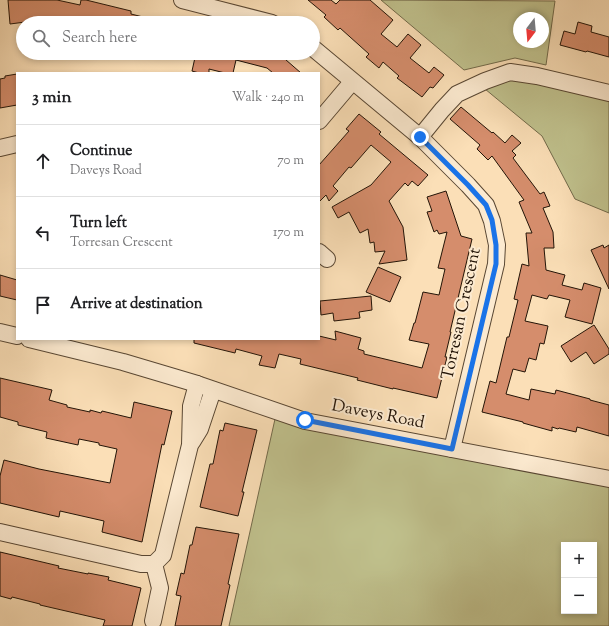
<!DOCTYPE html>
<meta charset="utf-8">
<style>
:root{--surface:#fff;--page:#f2f2f2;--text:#202124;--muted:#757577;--line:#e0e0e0}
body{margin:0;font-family:"Sorts Mill Goudy",serif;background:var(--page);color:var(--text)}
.controls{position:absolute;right:12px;bottom:12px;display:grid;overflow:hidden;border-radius:0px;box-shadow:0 2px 6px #0003}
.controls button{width:36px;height:36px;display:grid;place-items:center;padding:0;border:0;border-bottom:1px solid var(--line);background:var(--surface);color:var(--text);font:20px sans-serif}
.compass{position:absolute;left:513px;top:12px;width:36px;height:36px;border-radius:50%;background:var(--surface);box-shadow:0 2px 6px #0003;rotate:196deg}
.stop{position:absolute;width:12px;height:12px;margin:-9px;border:3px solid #1a73e8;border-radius:50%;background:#fff}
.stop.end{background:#1a73e8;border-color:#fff;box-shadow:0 1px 4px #0008}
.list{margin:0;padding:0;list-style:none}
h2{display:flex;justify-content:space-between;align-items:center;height:52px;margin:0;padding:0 16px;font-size:17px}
h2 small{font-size:13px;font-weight:400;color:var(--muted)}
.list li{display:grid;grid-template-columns:26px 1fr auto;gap:12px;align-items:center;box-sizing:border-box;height:72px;padding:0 16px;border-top:1px solid var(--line)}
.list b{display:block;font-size:15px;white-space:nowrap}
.list p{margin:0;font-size:13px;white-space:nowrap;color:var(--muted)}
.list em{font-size:13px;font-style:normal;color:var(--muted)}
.icon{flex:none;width:22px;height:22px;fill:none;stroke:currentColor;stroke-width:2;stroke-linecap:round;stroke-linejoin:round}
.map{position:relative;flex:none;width:609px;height:626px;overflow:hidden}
.search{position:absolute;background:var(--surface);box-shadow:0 2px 6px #0003;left:16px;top:16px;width:304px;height:44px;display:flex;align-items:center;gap:10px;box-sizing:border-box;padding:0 14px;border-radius:22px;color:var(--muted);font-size:15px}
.panel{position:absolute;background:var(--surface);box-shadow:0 2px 6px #0003;left:16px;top:72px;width:304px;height:268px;border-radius:0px}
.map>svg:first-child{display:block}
</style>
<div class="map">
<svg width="609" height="626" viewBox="0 0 609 626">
<rect width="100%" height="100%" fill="#fbdfb7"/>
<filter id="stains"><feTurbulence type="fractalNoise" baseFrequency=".005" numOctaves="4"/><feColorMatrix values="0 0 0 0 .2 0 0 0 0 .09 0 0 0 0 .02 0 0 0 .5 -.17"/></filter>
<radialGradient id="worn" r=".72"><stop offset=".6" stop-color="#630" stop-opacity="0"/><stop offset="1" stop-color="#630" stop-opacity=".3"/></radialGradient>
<g fill="#c0c18d" stroke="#726a4a" fill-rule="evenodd">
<path d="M381 0 555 1 546 65 515 58 464 70ZM519 18H543V42H519Z"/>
<polygon points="514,79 609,100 609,213 575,199 542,136 485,89"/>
<path d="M275 419 609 479V626H229ZM564 545H594V611H564Z"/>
</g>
<g fill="#d58d6c" stroke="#231407">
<polygon points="8,0 57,0 80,5 81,0 86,0 131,11 131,14 151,19 150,23 47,23 48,19 10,24"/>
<polygon points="308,0 331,0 336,4 340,0 370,0 393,20 381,34 397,47 408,34 421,45 410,58 429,73 434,67 444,75 433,88 430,87 422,97 397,78 399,76 383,62 379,68 366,57 369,54 340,28 338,30 324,17 326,15"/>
<polygon points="578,22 592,26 591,32 609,37 609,57 587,51 586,52 560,45 564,31 575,34"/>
<polygon points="196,53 278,53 301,73 273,73 267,68 236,60 233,73 225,73 209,69 209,73 199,73 192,71"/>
<polygon points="17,74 17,105 0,108 0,79 5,78 5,76"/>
<polygon points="461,107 492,133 493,132 505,143 512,135 521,143 512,151 516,155 513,158 540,194 544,192 550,206 543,208 553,232 554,248 544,248 546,270 565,275 562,285 582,290 584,283 601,288 592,324 565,317 570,300 549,295 547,299 532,295 525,321 548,326 544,344 540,343 536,360 529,358 525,372 513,369 506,394 529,400 531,389 555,394 556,390 590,399 590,400 609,405 609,436 577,427 576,432 559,428 558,429 552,427 552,431 523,423 523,422 482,412 490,381 496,383 507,337 509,337 518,300 514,299 522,264 529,266 526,233 532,233 519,202 524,200 492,156 488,160 477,149 480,145 450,119"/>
<polygon points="359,114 381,132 379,134 428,175 418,186 412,181 408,186 405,183 389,201 403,227 407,260 379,264 385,251 375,252 374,242 370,243 368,229 360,233 349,212 338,218 332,207 371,185 391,162 371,145 351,168 349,167 333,186 338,191 329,201 326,195 319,202 319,165 349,131 346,129"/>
<polygon points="446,191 461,236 472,239 450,332 451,332 445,357 447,357 437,398 393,388 393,389 357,380 358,378 300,364 301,359 279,354 275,368 259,365 262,356 236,349 235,353 194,343 194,339 319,339 319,336 336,340 335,331 361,338 358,349 364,351 364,354 422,368 429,344 409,340 414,323 415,323 423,292 439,295 445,269 438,268 447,232 439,234 437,230 434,232 427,212 432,211 427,197"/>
<polygon points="603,245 604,248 609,245 609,289 591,250"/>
<polygon points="378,267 401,277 390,302 366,292"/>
<polygon points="0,275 17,280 17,300 0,296"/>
<polygon points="371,296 372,310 359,312 360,318 334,321 333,313 321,315 320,301"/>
<polygon points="594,325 609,349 609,354 594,364 586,352 571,362 561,346"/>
<polygon points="0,378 52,390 49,400 67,405 67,407 90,412 90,410 101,413 102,411 131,418 134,402 172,411 164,445 162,444 142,542 102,532 104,521 60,511 59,517 0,503 0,476 4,460 39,469 110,483 117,449 99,445 99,443 79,439 78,445 46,438 47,432 18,425 18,422 0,417"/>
<polygon points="225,423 257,430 242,492 244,492 238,516 200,507 210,464 213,464 220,430 223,431"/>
<polygon points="196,527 239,534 228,584 230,585 221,626 175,626 181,596 176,595 181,573 184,574 190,545 192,545"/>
<polygon points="0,552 59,566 58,568 88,574 88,573 109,577 108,580 141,588 132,626 103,626 105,620 40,605 40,604 12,597 11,599 0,596"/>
</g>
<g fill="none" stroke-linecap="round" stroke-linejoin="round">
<defs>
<g id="minor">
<polyline points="182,0 272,23"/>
<polyline points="313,48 420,137 468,185 486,205 492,221 497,245 496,264 452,449"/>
<polyline points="319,121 352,82"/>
<polyline points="420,137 442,110 457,94 485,81 510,72 537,76 609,93"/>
<polyline points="0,148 17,144"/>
<polyline points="319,252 327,259"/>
<polyline points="0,332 17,336"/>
<polyline points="29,339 123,362 197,384 305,421 609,479"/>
<polyline points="192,442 200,429 213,390"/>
<polyline points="0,532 141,564 154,564 163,555 190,445 191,406 197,384"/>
<polyline points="153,621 160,588 154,564"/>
</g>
</defs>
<use href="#minor" stroke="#594733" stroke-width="18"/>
<use href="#minor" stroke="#fcead0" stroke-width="16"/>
</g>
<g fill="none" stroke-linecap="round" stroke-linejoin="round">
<polyline stroke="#1a73e8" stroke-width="5" points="305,420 452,449 496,264 496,245 492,220 486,205 468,185 420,137"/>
</g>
<g text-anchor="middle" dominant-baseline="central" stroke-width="4" stroke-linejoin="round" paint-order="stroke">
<g font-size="17" fill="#231407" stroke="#fcead0">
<text transform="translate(462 314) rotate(-78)">Torresan Crescent</text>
<text transform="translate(378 415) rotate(11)">Daveys Road</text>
</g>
</g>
<rect width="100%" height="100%" filter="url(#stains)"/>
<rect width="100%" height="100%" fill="url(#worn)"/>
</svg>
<div class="controls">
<button>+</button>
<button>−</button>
</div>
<svg class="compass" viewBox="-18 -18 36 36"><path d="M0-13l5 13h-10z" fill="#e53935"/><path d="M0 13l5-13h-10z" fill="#757577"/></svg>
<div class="stop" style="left:305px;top:420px"></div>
<div class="stop end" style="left:420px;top:137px"></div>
<div class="search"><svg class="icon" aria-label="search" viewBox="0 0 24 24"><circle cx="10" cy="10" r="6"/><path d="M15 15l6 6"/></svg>Search here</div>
<section class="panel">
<h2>3 min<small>Walk · 240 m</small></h2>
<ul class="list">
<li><svg class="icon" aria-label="ahead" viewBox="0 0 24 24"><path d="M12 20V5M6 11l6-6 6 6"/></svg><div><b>Continue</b><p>Daveys Road</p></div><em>70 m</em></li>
<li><svg class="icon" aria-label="left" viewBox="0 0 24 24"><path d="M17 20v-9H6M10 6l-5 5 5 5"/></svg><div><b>Turn left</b><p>Torresan Crescent</p></div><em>170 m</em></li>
<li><svg class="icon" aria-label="arrive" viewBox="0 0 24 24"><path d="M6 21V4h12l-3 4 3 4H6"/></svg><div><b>Arrive at destination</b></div></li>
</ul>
</section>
</div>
